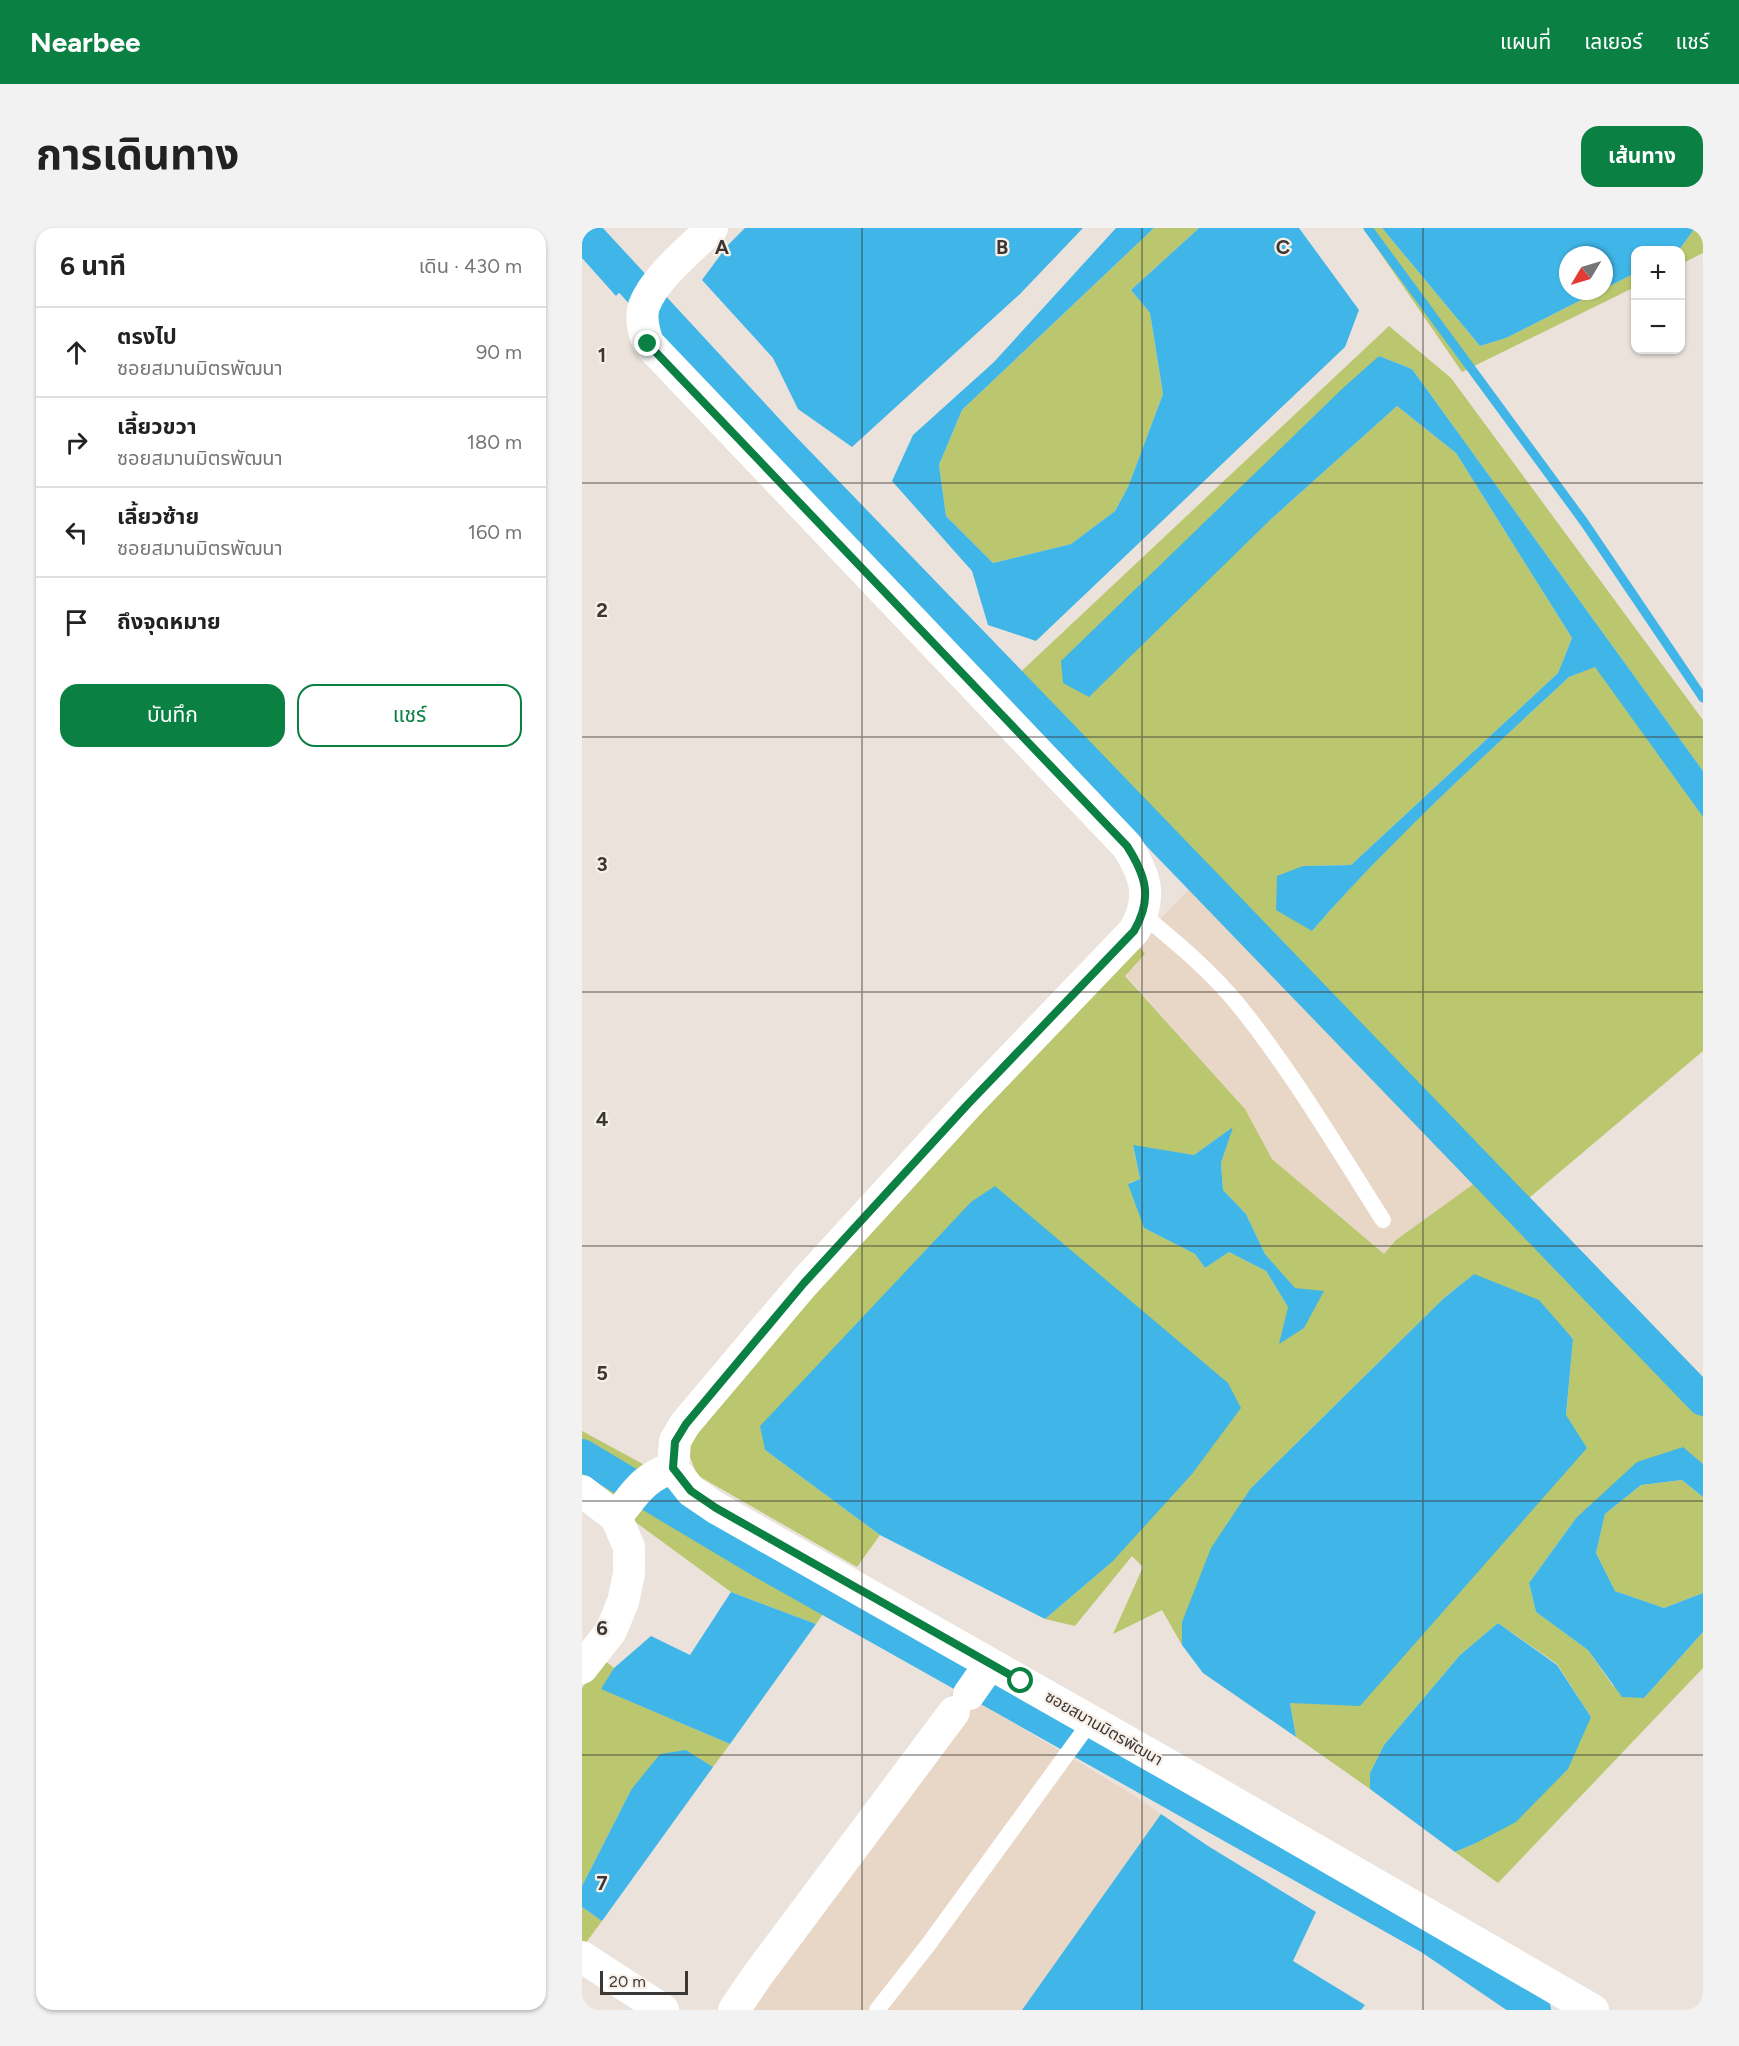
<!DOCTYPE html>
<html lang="th">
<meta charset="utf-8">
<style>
:root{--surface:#fff;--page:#f2f2f2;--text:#222;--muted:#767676;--line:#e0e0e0;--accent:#0b8043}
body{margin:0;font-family:Figtree,"Noto Sans Thai",sans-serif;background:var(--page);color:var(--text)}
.controls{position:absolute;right:18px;top:18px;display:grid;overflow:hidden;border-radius:12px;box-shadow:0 2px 4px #0004}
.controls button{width:54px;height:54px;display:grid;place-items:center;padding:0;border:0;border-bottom:2px solid var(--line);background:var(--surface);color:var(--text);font:30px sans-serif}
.compass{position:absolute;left:977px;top:18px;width:54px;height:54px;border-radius:50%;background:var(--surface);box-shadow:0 2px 4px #0004;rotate:232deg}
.scale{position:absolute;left:18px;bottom:15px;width:88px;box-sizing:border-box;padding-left:6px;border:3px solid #3b3735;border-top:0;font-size:16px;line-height:21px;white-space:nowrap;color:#3b3735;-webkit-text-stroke:4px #f8f0e8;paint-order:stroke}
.stop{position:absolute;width:18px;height:18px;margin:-14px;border:4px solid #0b8043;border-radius:50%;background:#fff}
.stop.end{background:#0b8043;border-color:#fff;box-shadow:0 2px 6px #0008}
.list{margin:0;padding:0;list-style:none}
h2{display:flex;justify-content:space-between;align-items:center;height:78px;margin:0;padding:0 24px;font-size:26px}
h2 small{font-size:20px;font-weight:400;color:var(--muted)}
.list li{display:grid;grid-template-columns:39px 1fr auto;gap:18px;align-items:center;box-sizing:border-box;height:90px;padding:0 24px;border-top:2px solid var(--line)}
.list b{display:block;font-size:22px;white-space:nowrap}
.list p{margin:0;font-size:20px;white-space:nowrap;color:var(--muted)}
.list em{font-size:20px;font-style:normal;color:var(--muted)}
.actions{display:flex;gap:12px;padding:18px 24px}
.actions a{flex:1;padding:14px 0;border:2px solid var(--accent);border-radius:18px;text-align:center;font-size:21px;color:var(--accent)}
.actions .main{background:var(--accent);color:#fff}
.icon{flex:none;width:33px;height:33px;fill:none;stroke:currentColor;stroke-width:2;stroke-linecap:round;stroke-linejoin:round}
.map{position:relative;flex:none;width:1121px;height:1782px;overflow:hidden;border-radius:18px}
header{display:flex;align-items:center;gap:36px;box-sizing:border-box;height:84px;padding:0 30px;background:var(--accent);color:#fff}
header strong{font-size:28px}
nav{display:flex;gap:33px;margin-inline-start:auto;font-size:21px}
.intro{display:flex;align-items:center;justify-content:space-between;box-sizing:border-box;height:144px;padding:0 36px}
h1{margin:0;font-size:42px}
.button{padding:15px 27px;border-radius:18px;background:var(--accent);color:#fff;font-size:21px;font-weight:700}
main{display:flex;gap:36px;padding:0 36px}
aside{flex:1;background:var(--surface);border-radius:18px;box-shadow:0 2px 4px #0004}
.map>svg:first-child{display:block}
</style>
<header>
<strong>Nearbee</strong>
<nav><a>แผนที่</a><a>เลเยอร์</a><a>แชร์</a></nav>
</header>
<div class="intro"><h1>การเดินทาง</h1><a class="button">เส้นทาง</a></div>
<main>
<aside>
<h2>6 นาที<small>เดิน · 430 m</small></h2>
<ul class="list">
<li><svg class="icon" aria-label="ahead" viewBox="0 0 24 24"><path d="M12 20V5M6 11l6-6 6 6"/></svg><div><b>ตรงไป</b><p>ซอยสมานมิตรพัฒนา</p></div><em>90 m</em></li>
<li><svg class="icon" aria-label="right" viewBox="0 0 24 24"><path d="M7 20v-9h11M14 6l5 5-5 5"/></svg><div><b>เลี้ยวขวา</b><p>ซอยสมานมิตรพัฒนา</p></div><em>180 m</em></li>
<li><svg class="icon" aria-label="left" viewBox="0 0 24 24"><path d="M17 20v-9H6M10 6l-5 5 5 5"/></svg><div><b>เลี้ยวซ้าย</b><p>ซอยสมานมิตรพัฒนา</p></div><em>160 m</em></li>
<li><svg class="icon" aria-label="arrive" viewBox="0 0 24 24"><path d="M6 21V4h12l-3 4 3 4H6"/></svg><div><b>ถึงจุดหมาย</b></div></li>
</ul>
<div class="actions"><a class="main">บันทึก</a><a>แชร์</a></div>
</aside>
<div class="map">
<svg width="1121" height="1782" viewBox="0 0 1121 1782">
<rect width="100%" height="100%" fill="#ebe2db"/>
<g fill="#e8d7c6">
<polygon points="611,657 897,952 815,1012 802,1026 690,931 663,881 543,747 563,726 555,715"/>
<polygon points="373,1460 553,1568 579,1586 440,1782 137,1782"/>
</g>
<g fill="#bac76e" fill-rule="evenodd">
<polygon points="572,0 617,0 549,62 568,85 581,166 546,259 533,283 489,316 411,335 364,288 357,237 380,182"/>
<polygon points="781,0 800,0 898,118 924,110 1017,63 1022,63 1022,61 1053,45 1053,59 880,144"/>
<polygon points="1113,0 1121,0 1121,25 1099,36 1097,22"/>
<path d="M807 98 869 150 1121 492V543L830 141 797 128 687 293 815 178 874 225 990 410 976 445 769 637 721 638 730 703C809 611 899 531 987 449L1014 438 1121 589V823L947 970 1121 1152V1236L1100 1219 994 1290 947 1355 954 1384 1006 1422 1031 1458 1062 1470 1121 1404V1440L916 1655 873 1624 892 1616 1009 1489 975 1436 916 1395 878 1427 802 1517 788 1545V1561L714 1509 708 1475 984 1188 991 1110 892 1046 862 1070 669 1260 600 1394V1417L580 1382 531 1406 561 1339 550 1328 493 1398 463 1391 530 1334 183 1222 298 1307 275 1339 115 1247 105 1221 125 1185 555 715 563 726 543 748 663 881 690 931 802 1026 814 1012 915 939 431 451ZM650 900 639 935 641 962 664 986 683 1026 713 1061 706 1079 684 1043 647 1024 623 1040 613 1026 562 1000 547 955 558 951 551 918 612 927Z"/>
<polygon points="0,1203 61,1236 81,1252 258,1362 234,1396 149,1364 0,1255"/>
<polygon points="1100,1252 1121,1269 1121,1365 1082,1380 1033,1363 1014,1325 1023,1286 1059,1257"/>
<polygon points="22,1432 32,1440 20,1461 148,1516 131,1539 104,1522 49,1562 0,1658 0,1460"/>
<polygon points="0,1679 20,1693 3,1716 0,1714"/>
</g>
<g fill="#40b5e7">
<polygon points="0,0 18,0 56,45 34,68 0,30"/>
<polygon points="163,0 501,0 438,66 270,219 216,181 191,130 120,52 145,18"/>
<polygon points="534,0 572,0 380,182 357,237 364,288 411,335 489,316 533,283 546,259 581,166 568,85 549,62 617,0 717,0 777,82 763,119 454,413 406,397 390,343 310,253 331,207 412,134"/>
<polygon points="800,0 1113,0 1097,22 1054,22 1053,45 1022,61 1022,27 986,27 986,63 1017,63 924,110 898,118"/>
<path d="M797 128 830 141 1121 543V589L1013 439 987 449C899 531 809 612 730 703L694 682 695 648 721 638 769 637 976 445 990 410 874 225 815 178 687 293 507 469 481 455 479 433 761 160Z"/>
<polygon points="651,899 639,935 641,962 664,986 683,1026 713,1060 742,1063 722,1100 697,1116 706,1079 684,1043 647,1024 623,1040 613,1026 562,1000 546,956 558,951 551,917 612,927"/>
<polygon points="413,958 646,1155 659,1180 610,1246 530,1334 463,1391 298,1307 183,1222 178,1198 389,974"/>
<polygon points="892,1046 957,1072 991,1111 984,1187 1005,1220 778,1478 708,1475 714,1509 621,1445 600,1417 600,1394 629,1320 669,1260 862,1070"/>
<polygon points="1101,1219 1121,1236 1121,1269 1100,1252 1059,1257 1023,1286 1014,1325 1033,1363 1082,1380 1121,1365 1121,1404 1062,1470 1040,1469 1006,1422 954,1384 947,1355 994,1290 1055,1234"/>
<polygon points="149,1364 234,1396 148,1516 19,1461 32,1440 69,1408 108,1427"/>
<polygon points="916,1395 975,1437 1009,1489 986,1541 934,1594 892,1616 873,1624 788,1561 788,1545 802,1517 878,1427"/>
<polygon points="104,1522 131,1539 20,1693 0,1679 0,1658 49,1562 78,1526"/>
<polygon points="579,1586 626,1618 734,1684 711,1733 783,1777 779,1782 440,1782"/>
</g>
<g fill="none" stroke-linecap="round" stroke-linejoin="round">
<polyline stroke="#40b5e7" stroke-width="9" points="786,0 1002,294 1121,470"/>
<g stroke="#40b5e7" stroke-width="32">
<polyline points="0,1 196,213 1121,1172"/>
<polyline points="0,1227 179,1334 847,1710 953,1782"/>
</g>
<g stroke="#fff" stroke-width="16">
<path d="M561 687C595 715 630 744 658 779 711 845 755 920 801 992"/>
<polyline points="295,1782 346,1717 509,1493"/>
</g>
<g stroke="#fff" stroke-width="32">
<path d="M130 0C109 21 72 50 62 78 58 91 62 104 66 115L545 618C564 648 571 670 552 703L386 876 222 1055 103 1196 93 1213 91 1240 109 1263 134 1280 632 1563 1011 1782"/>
<polyline points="0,1263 34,1289"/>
<path d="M0 1440 29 1403 41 1374 47 1346V1319L34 1289C53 1266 61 1249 91 1240"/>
<polyline points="387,1466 408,1436"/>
<polyline points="0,1729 81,1782"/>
<polyline points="152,1782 175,1748 372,1484"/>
</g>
</g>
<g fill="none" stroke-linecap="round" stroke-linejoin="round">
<path stroke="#0b8043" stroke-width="8" d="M66 116 545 618C564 648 571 670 552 703L386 876 222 1055 104 1196 93 1214 91 1240 109 1263 134 1280 439 1453"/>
</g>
<path fill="none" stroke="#3b3735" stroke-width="1.5" stroke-opacity="0.55" d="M280 0V1782M560 0V1782M841 0V1782M0 255H1121M0 509H1121M0 764H1121M0 1018H1121M0 1273H1121M0 1527H1121"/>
<g text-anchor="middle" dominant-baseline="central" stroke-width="4.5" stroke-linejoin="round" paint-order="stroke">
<g font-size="16" fill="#3b3735" stroke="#f8f0e8">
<text transform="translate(522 1500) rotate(30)">ซอยสมานมิตรพัฒนา</text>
</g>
</g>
<g font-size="20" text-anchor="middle" font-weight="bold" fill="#3b3735" stroke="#f8f0e8" stroke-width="4.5" stroke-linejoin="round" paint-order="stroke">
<text x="140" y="26">A</text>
<text x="420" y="26">B</text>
<text x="701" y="26">C</text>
<text x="20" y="134">1</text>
<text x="20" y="389">2</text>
<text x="20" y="643">3</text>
<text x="20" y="898">4</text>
<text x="20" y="1152">5</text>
<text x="20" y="1407">6</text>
<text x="20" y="1662">7</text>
</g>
</svg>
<div class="controls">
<button>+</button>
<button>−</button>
</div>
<svg class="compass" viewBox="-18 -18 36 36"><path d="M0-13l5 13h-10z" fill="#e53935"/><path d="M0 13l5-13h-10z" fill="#767676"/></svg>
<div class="scale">20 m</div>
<div class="stop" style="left:439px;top:1453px"></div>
<div class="stop end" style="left:66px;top:116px"></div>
</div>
</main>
